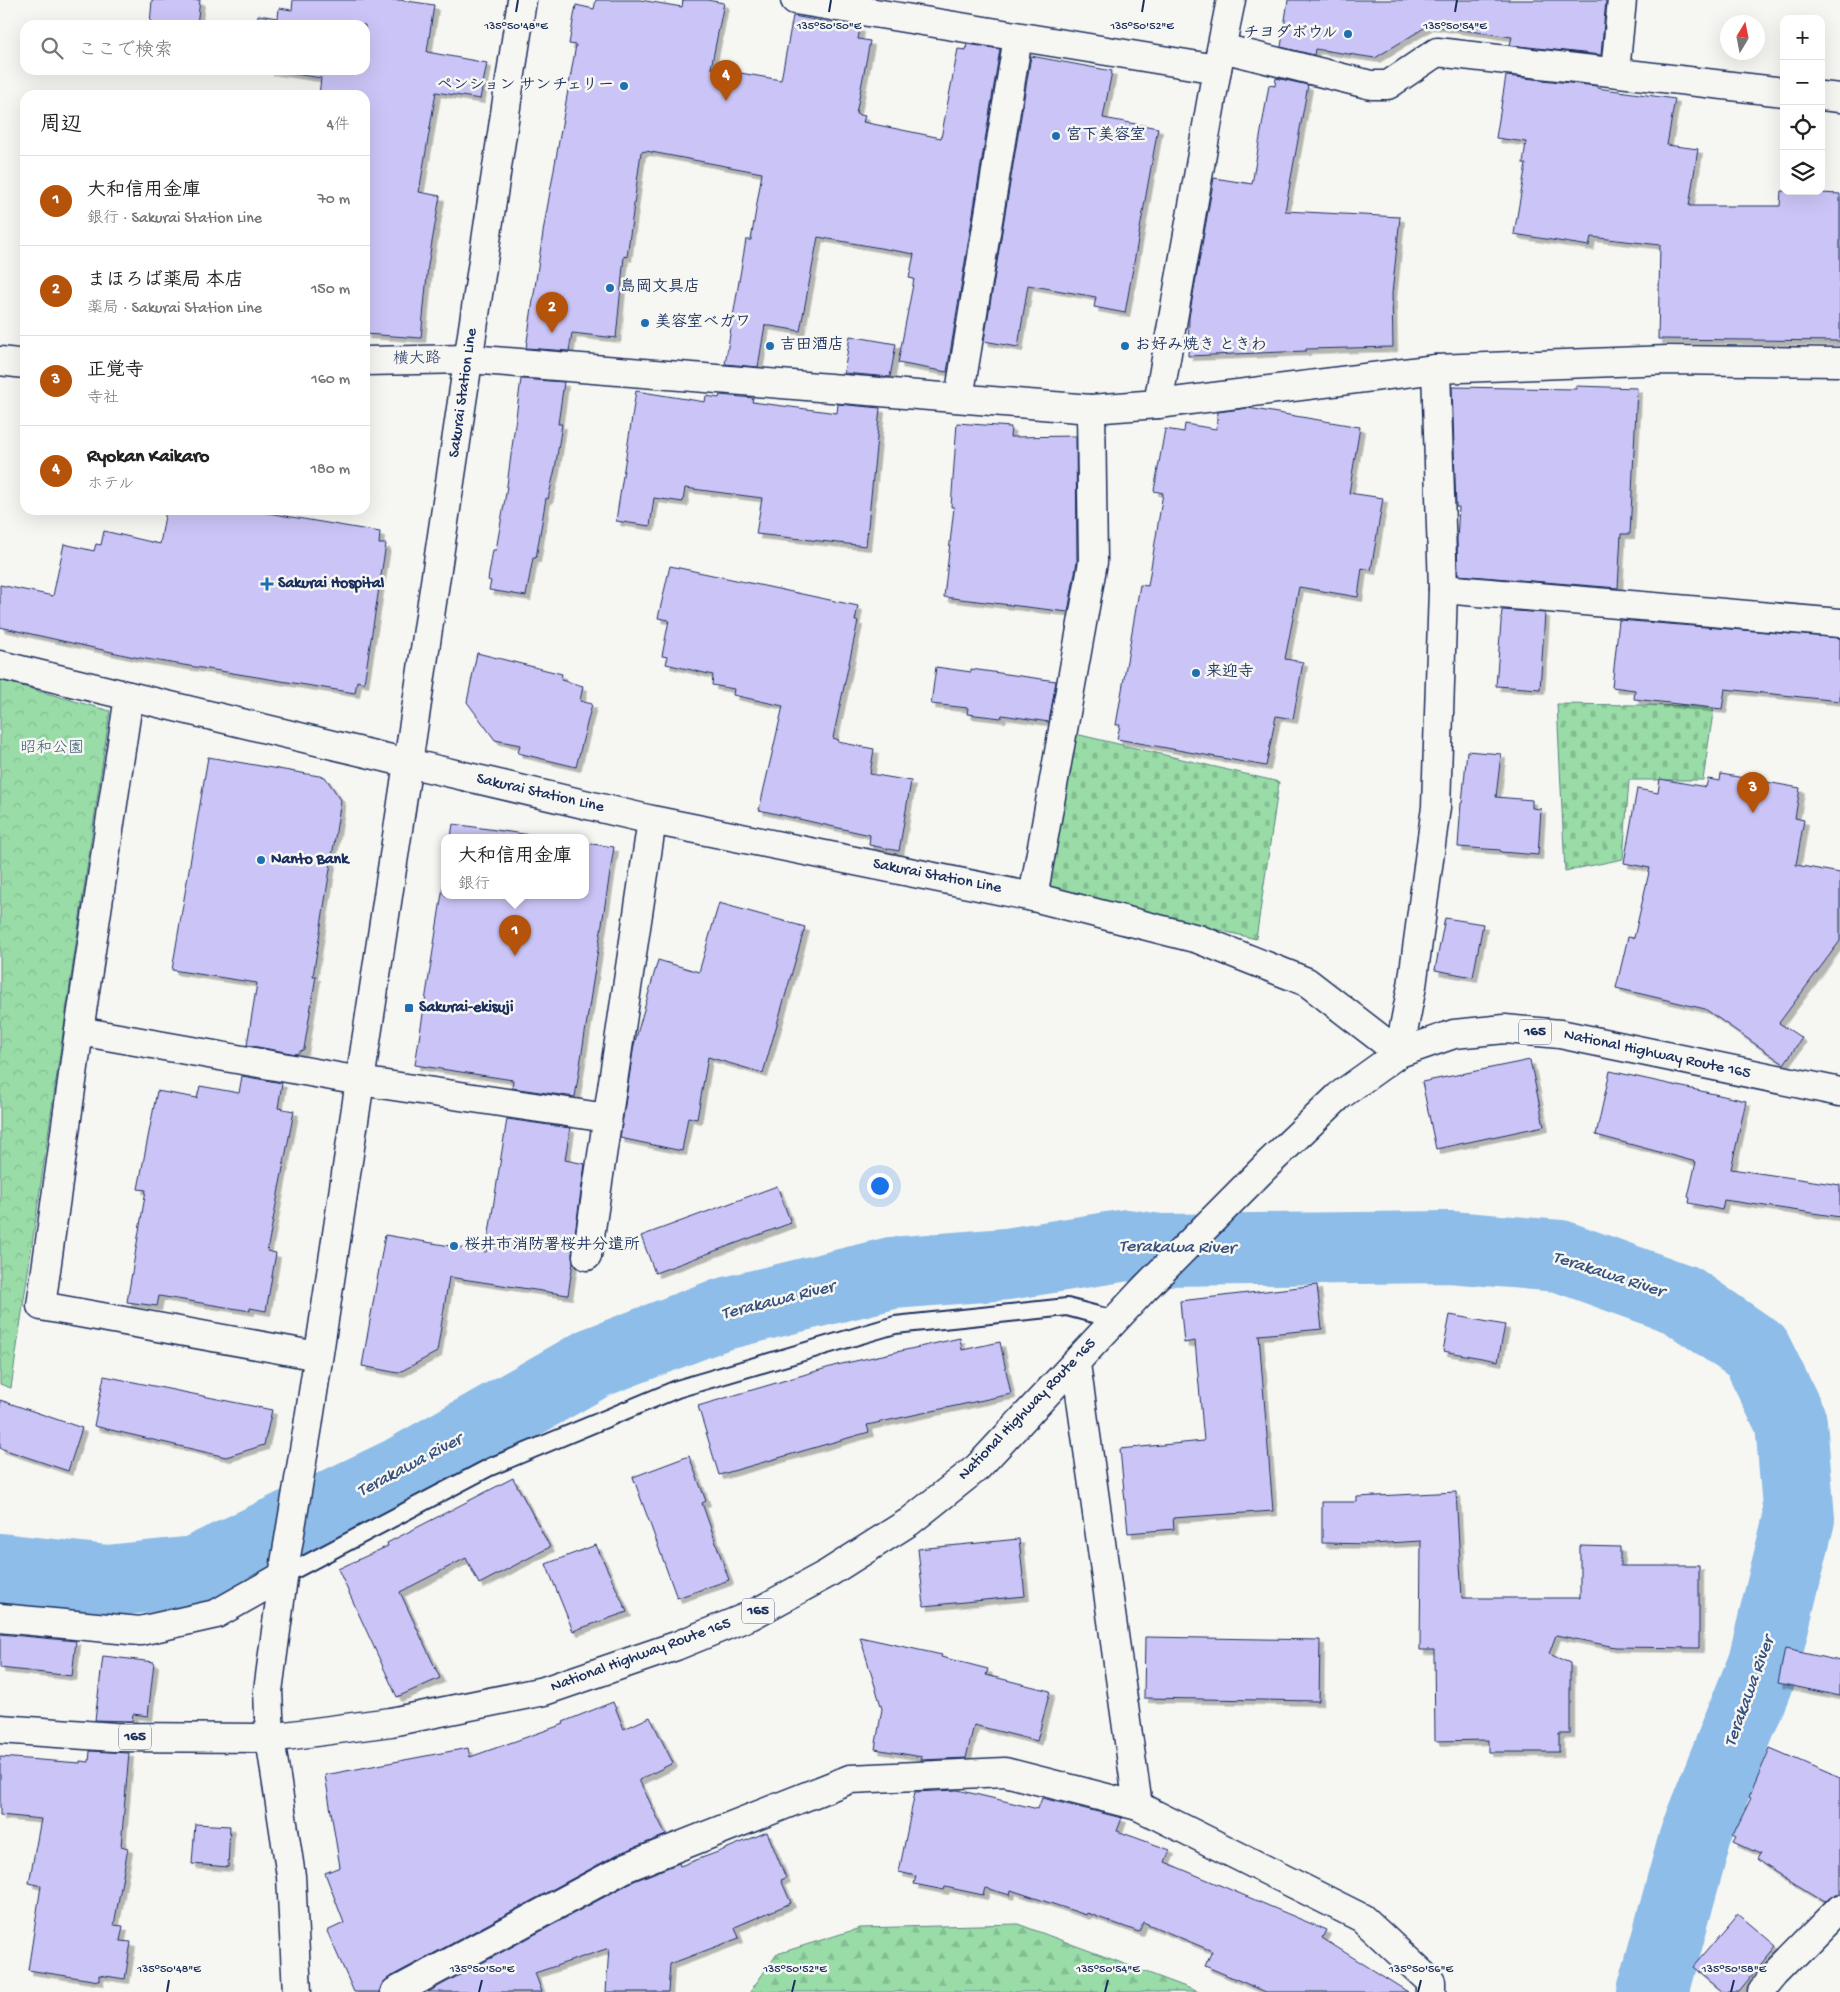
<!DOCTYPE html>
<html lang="ja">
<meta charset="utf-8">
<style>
:root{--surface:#fff;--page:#f6f6f6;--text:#222;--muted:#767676;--line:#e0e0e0;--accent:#b45309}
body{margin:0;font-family:"Gochi Hand","Klee One",sans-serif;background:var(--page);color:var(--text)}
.controls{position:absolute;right:15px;top:15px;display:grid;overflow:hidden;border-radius:10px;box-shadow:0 5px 20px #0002}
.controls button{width:45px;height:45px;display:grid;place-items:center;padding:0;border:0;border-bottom:1px solid var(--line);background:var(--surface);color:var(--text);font:25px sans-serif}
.compass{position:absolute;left:1720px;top:15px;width:45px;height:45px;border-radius:50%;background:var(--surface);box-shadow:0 5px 20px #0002;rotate:10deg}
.you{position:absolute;left:879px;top:1185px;width:18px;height:18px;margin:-12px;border:4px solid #fff;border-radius:50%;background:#1a73e8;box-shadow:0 0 0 8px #1a73e833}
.badge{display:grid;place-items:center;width:32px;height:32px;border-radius:50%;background:var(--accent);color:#fff;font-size:16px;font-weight:700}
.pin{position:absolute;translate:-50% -41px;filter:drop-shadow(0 1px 2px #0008)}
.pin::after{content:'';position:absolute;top:26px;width:18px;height:15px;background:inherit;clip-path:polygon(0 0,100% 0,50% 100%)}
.popup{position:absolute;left:441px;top:834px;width:148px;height:65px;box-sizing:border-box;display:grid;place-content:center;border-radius:10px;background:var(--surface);filter:drop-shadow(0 1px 4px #0005);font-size:16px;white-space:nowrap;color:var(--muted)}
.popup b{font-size:19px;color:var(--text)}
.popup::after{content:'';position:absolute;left:50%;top:100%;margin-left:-10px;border:10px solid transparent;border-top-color:var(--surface)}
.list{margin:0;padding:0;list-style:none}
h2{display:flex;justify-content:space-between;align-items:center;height:65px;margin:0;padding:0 20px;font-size:21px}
h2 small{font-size:16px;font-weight:400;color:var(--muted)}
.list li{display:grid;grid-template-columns:32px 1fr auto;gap:15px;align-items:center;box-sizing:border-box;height:90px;padding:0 20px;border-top:1px solid var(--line)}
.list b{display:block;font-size:19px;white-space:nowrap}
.list p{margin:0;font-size:16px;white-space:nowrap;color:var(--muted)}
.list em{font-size:16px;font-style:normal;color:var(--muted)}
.icon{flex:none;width:28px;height:28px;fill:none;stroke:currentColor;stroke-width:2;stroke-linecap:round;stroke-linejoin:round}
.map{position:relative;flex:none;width:1840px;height:1992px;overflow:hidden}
.search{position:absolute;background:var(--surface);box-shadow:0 5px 20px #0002;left:20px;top:20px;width:350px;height:55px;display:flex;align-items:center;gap:12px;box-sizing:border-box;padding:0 18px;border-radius:15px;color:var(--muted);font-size:19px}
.panel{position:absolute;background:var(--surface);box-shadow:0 5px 20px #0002;left:20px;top:90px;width:350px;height:425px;border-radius:15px}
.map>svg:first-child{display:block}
</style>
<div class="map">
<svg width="1840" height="1992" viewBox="0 0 1840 1992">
<defs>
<pattern id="forest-firs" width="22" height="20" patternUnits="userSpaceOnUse" patternTransform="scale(1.25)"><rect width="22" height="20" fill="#99dca7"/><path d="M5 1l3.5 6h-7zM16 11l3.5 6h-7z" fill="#83bd92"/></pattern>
<pattern id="cemetery-stones" width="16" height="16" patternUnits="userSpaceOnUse" patternTransform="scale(1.25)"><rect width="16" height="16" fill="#99dca7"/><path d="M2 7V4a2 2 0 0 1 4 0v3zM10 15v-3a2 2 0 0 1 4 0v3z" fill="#83bd92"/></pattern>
<pattern id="park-crowns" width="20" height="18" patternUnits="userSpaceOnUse" patternTransform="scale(1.25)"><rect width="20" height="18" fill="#99dca7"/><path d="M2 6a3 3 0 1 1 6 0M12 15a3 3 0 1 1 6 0" fill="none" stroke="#83bd92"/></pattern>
<filter id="shadow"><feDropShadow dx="4.5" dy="4.5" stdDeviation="0" flood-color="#0004"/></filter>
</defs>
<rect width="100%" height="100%" fill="#f6f6f2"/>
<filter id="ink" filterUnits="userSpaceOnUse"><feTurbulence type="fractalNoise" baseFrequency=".02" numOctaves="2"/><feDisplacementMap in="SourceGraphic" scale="10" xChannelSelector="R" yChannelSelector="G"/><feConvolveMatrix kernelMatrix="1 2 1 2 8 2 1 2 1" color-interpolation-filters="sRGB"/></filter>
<g filter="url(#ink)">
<polygon fill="url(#forest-firs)" stroke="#5a8682" points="1018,1924 1199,1992 750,1992 777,1954 860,1928"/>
<g fill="url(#cemetery-stones)" stroke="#5a8682">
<polygon points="1557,704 1714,706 1703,780 1629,780 1623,859 1565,871"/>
<polygon points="1063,731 1279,782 1256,939 1050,889"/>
</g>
<polygon fill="url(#park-crowns)" stroke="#5a8682" points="0,680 110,711 11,1388 0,1384"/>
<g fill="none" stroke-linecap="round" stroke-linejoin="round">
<polyline stroke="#8dbde8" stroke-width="72" points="0,1569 107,1581 195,1572 399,1474 594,1363 719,1315 892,1273 1007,1264 1127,1245 1160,1250 1450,1247 1560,1256 1682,1300 1756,1351 1791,1422 1799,1519 1763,1666 1696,1834 1653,1992"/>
</g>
<g fill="#cbc5f7" stroke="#1b2f5e" filter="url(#shadow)">
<polygon points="152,0 200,0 197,25 150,25"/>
<polygon points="293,0 400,0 434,5 427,52 487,63 480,99 436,92 419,192 440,196 428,265 421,338 365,334 365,95 319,95 321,78 268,70 365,70 365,25 257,25 258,15 278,18 279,8 292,10"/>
<polygon points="596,0 640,0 682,7 683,0 707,0 724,3 711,68 781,80 793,16 860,28 858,39 870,41 856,114 865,116 863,122 941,138 958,49 966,50 967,44 1000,49 947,372 898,363 914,279 909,278 914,254 818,237 800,331 765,325 758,367 725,364 746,240 751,240 762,173 646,151 641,152 627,257 624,256 616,338 572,333 569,351 526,348 544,226 576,45 569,44 576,5 594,9"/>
<polygon points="1288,0 1606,0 1601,55 1510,45 1512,37 1429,25 1375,58 1315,49 1314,55 1281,47"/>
<polygon points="1031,56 1112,71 1103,118 1158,128 1125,313 1094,307 1096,297 1028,285 1018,347 984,341"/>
<polygon points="1506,76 1597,86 1597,88 1675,99 1667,145 1698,149 1689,206 1780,206 1781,191 1840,194 1840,341 1658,339 1660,245 1591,237 1589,246 1514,234 1526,164 1523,164 1526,142 1496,138"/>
<polygon points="1276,78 1308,85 1285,211 1400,217 1392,294 1393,347 1306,349 1306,351 1188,356 1189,317 1214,178 1252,184 1269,85 1275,86"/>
<polygon points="850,336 896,344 890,377 844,373"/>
<polygon points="521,379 564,382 558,424 562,424 555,469 548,499 546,498 536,558 533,558 526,596 489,590 491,581 488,580 493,550 496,550 506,493"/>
<polygon points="1576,386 1637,388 1630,534 1621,534 1618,588 1458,575 1457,540 1459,507 1456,507 1452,387 1576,389"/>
<polygon points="636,391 705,402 706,396 719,398 720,395 753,398 752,402 837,413 838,404 880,408 866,546 756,534 762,498 685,488 683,502 654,498 650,526 616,521"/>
<polygon points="1248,408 1360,427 1349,493 1383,498 1371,570 1362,568 1358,597 1299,587 1285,659 1303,662 1293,719 1276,716 1266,766 1117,739 1120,725 1116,725 1140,585 1148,586 1163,493 1154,491 1165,429 1184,432 1185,424 1216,429 1218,412"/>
<polygon points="957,423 1011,427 1010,437 1076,436 1077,561 1068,612 944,597 954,507 951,507"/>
<polygon points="166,510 250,510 380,532 379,544 386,544 364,683 357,681 355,693 134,657 0,627 0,585 53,596 64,544 94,551 96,544 101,545 104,531 160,544"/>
<polygon points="670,566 858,606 855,621 858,621 833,738 839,740 838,742 874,749 870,774 911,781 899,851 869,845 870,835 759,810 783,706 733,695 734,689 712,685 713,675 666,664 668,657 662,656 669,620 658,618"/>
<polygon points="1502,610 1545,613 1540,689 1496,686"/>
<polygon points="1619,620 1840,638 1840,701 1725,689 1722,709 1634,699 1635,690 1612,687"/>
<polygon points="477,653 562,674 561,680 583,686 580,701 592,704 576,767 518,753 520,745 495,740 467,702"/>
<polygon points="936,667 971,672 971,669 1056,681 1049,722 1002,715 1001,718 967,714 968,708 931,704"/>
<polygon points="1467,751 1501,754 1496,797 1532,800 1532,808 1541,809 1538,855 1501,852 1500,850 1458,847 1461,803 1462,803"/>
<polygon points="208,757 325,777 341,800 313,976 316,976 304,1049 296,1054 247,1045 257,983 172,970"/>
<polygon points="1721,774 1800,788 1795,818 1804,820 1796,865 1840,873 1840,941 1779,1023 1802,1038 1784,1064 1705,1009 1616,988 1628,937 1634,938 1650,868 1624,863 1637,789 1658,793 1660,779 1706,787 1708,779 1720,781"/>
<polygon points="453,824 545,837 451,837"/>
<polygon points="585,843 614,847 575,1097 512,1088 513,1080 415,1065 445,874 445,895 585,895"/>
<polygon points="719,903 805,927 763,1073 708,1057 697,1119 688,1117 682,1151 620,1138 634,1045 658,960 699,972"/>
<polygon points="1445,918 1483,924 1473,977 1435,970"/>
<polygon points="1530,1060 1544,1126 1436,1149 1422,1082"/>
<polygon points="1610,1071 1746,1101 1731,1169 1840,1185 1840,1217 1724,1200 1722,1210 1689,1203 1690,1198 1688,1197 1696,1162 1596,1135"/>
<polygon points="242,1076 282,1083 278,1108 294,1111 267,1251 276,1253 266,1311 250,1308 250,1311 159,1296 157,1306 127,1302 146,1190 138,1189 157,1091 197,1098 200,1086 239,1093"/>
<polygon points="507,1119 570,1128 565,1160 585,1164 572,1254 573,1262 568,1295 449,1277 437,1352 398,1373 362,1366 385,1235 486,1252"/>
<polygon points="777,1186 791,1223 655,1273 641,1236"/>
<polygon points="1317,1285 1322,1329 1259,1335 1273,1511 1173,1518 1174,1529 1128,1533 1120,1449 1204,1441 1195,1341 1184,1343 1180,1301"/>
<polygon points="1450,1315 1505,1325 1498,1361 1443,1351"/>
<polygon points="960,1338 962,1350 1000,1342 1011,1394 867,1425 869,1432 719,1475 698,1406 837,1365"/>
<polygon points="104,1376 272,1410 264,1445 226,1457 94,1426"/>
<polygon points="0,1400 82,1428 68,1471 0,1448"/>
<polygon points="689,1456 706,1501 702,1503 729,1580 677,1598 633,1477"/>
<polygon points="513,1478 550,1547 479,1584 466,1558 400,1592 440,1678 397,1697 338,1569 388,1546 387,1543"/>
<polygon points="1456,1492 1462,1598 1580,1598 1580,1546 1620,1547 1620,1566 1699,1566 1699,1648 1615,1647 1556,1635 1549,1654 1570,1663 1570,1734 1559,1734 1559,1752 1488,1752 1488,1740 1435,1741 1434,1650 1420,1650 1421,1541 1372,1544 1322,1543 1322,1502 1357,1502 1357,1497"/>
<polygon points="1019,1539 1025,1596 924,1606 918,1549"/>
<polygon points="596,1545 627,1612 573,1631 546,1564"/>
<polygon points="0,1634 76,1641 72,1676 0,1668"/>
<polygon points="860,1637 942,1655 941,1657 988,1669 986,1675 1050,1691 1037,1741 974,1725 966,1758 921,1760 922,1757 875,1749 882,1709"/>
<polygon points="1145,1637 1320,1640 1319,1701 1144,1698"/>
<polygon points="1785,1649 1840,1661 1840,1696 1778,1683"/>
<polygon points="103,1656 154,1662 148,1716 133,1714 132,1721 95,1720"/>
<polygon points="613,1702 624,1729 650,1717 673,1763 639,1780 666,1835 620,1853 388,1978 382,1984 379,1992 354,1992 327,1931 344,1923 325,1873 340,1867 325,1775 468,1748 470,1757 564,1724 563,1722"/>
<polygon points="1770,1748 1840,1778 1840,1894 1835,1894 1825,1902 1763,1864 1757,1859 1760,1854 1734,1842 1737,1837 1733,1835 1751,1798 1749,1797"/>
<polygon points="90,1751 129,1753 121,1846 128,1848 114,1925 123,1926 120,1941 131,1942 125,1979 99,1975 99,1981 28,1970 41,1886 29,1883 41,1819 0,1815 0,1757 80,1763 80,1761 89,1762"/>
<polygon points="958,1790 1038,1809 1042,1798 1122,1818 1117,1831 1170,1850 1165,1862 1326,1930 1322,1938 1408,1992 1266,1992 1205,1966 1212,1951 1143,1922 1139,1932 1087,1913 1086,1915 1011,1890 1010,1895 985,1888 983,1895 945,1887 944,1890 914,1884 916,1876 899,1872 915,1792"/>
<polygon points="195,1824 230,1826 228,1867 192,1864"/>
<polygon points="767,1832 786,1878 781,1880 791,1903 735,1927 739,1938 670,1964 668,1992 606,1992 609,1948 535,1973 542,1992 428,1992 634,1881 679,1863 680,1866 718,1852"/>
<polygon points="1738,1914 1776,1946 1738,1992 1723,1992 1693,1967"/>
</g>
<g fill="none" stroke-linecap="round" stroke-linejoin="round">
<defs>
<polyline id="service" points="283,1576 490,1467 677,1389 895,1325 1067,1307 1116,1320"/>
<g id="minor">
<polyline points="795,0 1217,69"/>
<polyline points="1222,48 1371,85 1388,85 1437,52 1784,92"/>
<polyline points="1615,72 1622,0"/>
<polyline points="1821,96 1840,98"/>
<polyline points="0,361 25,364"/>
<polyline points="365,361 469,359 1091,409 1158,404 1436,369 1667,360 1840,362"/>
<polyline points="959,398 1018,37"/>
<polyline points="1158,404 1217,69 1231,0"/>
<polyline points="1443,589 1840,623"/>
<polyline points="0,665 408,763"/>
<polyline points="129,696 79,1031 41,1306 318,1356"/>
<polyline points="1033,897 1093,562 1091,409"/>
<polyline points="79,1031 360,1081 607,1118"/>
<polyline points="1399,1053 1412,986 1436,807 1443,589 1436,369"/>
<polyline points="587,1256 652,820"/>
<polyline points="1076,1364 1138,1806"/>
<polyline points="0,1618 140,1631 216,1614 283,1576"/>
<polyline points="395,1992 627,1867 850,1779 1005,1772 1138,1806 1362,1918 1431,1982 1431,1992"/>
<polyline points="1761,1992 1775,1975 1840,1909"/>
</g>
<polyline id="tertiary" points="297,1992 291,1876 270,1738 268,1691 285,1563 308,1426 408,763"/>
<polyline id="secondary" points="522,0 408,763 652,820 1033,897 1198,939 1307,982 1399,1053"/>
<polyline id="trunk" points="0,1729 114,1737 270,1738 391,1722 544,1691 676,1646 752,1615 827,1574 909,1522 978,1467 1144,1289 1268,1164 1339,1096 1399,1053 1454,1034 1505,1029 1560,1034 1840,1092"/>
</defs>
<use href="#service" stroke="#1b2f5e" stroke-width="20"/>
<use href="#minor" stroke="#1b2f5e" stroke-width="31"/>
<use href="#tertiary" stroke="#1b2f5e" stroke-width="31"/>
<use href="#secondary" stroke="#1b2f5e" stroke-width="31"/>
<use href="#trunk" stroke="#1b2f5e" stroke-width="31"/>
<use href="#service" stroke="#f6f6f2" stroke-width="16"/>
<use href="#minor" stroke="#f6f6f2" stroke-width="28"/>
<use href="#tertiary" stroke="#f6f6f2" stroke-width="28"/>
<use href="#secondary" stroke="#f6f6f2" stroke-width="28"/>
<use href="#trunk" stroke="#f6f6f2" stroke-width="28"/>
</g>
</g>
<path fill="none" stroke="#1b2f5e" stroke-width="2" d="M516 12 518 0M829 12 831 0M1142 12 1144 0M1455 12 1457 0M167 1992 169 1980M479 1992 482 1980M792 1992 795 1980M1105 1992 1108 1980M1418 1992 1421 1980M1731 1992 1734 1980"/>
<g fill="#1f6fb2" stroke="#f6f6f2" stroke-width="2">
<circle cx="1348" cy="34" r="5"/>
<circle cx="624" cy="86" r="5"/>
<circle cx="1056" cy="136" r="5"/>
<circle cx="610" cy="288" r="5"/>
<circle cx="645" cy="323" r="5"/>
<circle cx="770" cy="346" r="5"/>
<circle cx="1125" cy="346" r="5"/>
<path d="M264.5 576.5h5v5h5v5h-5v5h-5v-5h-5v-5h5z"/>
<circle cx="1196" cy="673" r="5"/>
<circle cx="261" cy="860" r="5"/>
<rect x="404" y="1003" width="10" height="10" rx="2.5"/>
<circle cx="454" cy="1246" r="5"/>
</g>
<g text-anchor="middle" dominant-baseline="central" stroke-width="5" stroke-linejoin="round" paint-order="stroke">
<g fill="#f6f6f2" stroke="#5d6b8a" stroke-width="1">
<rect x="1519" y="1019.5" width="32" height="25" rx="4"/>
<rect x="742" y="1598.5" width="32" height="25" rx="4"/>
<rect x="119" y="1724.5" width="32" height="25" rx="4"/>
</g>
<g font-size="15" font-weight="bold" fill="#1b2f5e">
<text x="1535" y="1032">165</text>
<text x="758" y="1611">165</text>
<text x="135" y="1737">165</text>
</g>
<g font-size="16" font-weight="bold" fill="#1b2f5e" stroke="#f6f6f2" text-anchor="start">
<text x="1338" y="34" text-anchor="end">チヨダボウル</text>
<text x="614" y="86" text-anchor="end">ペンション サンチェリー</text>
<text x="1066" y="136">宮下美容室</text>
<text x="620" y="288">島岡文具店</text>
<text x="655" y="323">美容室ベガワ</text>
<text x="780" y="346">吉田酒店</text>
<text x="1135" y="346">お好み焼き ときわ</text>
<text x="278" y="584">Sakurai Hospital</text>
<text x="1206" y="673">来迎寺</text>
<text x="271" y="860">Nanto Bank</text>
<text x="419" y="1008">Sakurai-ekisuji</text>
<text x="464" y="1246">桜井市消防署桜井分遣所</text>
</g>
<g font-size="16" fill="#1b2f5e" stroke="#f6f6f2">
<text transform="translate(417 360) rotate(-1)">横大路</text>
<text transform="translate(464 393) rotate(-82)">Sakurai Station Line</text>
<text transform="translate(540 794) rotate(13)">Sakurai Station Line</text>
<text transform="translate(937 877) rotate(11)">Sakurai Station Line</text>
<text transform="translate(1657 1055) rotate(12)">National Highway Route 165</text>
<text transform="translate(1028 1410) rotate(-46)">National Highway Route 165</text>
<text transform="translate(641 1656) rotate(-20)">National Highway Route 165</text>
</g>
<g font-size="16" fill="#3a5a70" stroke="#f6f6f2">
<text x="52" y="749">昭和公園</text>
</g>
<g font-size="18" font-style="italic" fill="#385280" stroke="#f6f6f2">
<text transform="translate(1177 1248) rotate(1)">Terakawa River</text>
<text transform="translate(1608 1275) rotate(18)">Terakawa River</text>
<text transform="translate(778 1301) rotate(-14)">Terakawa River</text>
<text transform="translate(410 1466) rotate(-28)">Terakawa River</text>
<text transform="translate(1750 1692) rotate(-70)">Terakawa River</text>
</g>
</g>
<g font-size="12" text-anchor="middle" fill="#1b2f5e" stroke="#f6f6f2" stroke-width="5" stroke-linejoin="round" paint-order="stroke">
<text x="516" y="29">135°50'48"E</text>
<text x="829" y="29">135°50'50"E</text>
<text x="1142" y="29">135°50'52"E</text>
<text x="1455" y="29">135°50'54"E</text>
<text x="169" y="1972">135°50'48"E</text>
<text x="482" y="1972">135°50'50"E</text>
<text x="795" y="1972">135°50'52"E</text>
<text x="1108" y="1972">135°50'54"E</text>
<text x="1421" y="1972">135°50'56"E</text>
<text x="1734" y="1972">135°50'58"E</text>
</g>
</svg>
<div class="controls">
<button>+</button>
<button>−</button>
<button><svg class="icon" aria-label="locate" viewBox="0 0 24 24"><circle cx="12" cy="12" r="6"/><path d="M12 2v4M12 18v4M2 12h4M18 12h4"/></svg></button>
<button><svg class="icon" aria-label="layers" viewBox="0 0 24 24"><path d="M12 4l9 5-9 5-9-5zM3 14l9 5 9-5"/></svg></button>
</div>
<svg class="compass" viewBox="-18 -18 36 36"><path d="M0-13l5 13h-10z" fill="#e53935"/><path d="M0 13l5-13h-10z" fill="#767676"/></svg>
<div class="you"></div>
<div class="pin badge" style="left:515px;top:956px">1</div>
<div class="popup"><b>大和信用金庫</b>銀行</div>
<div class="pin badge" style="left:552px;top:333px">2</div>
<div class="pin badge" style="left:1753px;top:813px">3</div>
<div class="pin badge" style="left:726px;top:101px">4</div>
<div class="search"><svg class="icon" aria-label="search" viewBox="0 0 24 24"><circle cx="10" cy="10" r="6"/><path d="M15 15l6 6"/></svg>ここで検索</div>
<section class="panel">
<h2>周辺<small>4件</small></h2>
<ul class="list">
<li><span class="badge">1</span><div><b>大和信用金庫</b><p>銀行 · Sakurai Station Line</p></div><em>70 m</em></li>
<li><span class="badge">2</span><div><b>まほろば薬局 本店</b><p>薬局 · Sakurai Station Line</p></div><em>150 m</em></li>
<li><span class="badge">3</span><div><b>正覚寺</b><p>寺社</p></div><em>160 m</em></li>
<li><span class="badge">4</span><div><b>Ryokan Kaikaro</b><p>ホテル</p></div><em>180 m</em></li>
</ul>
</section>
</div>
